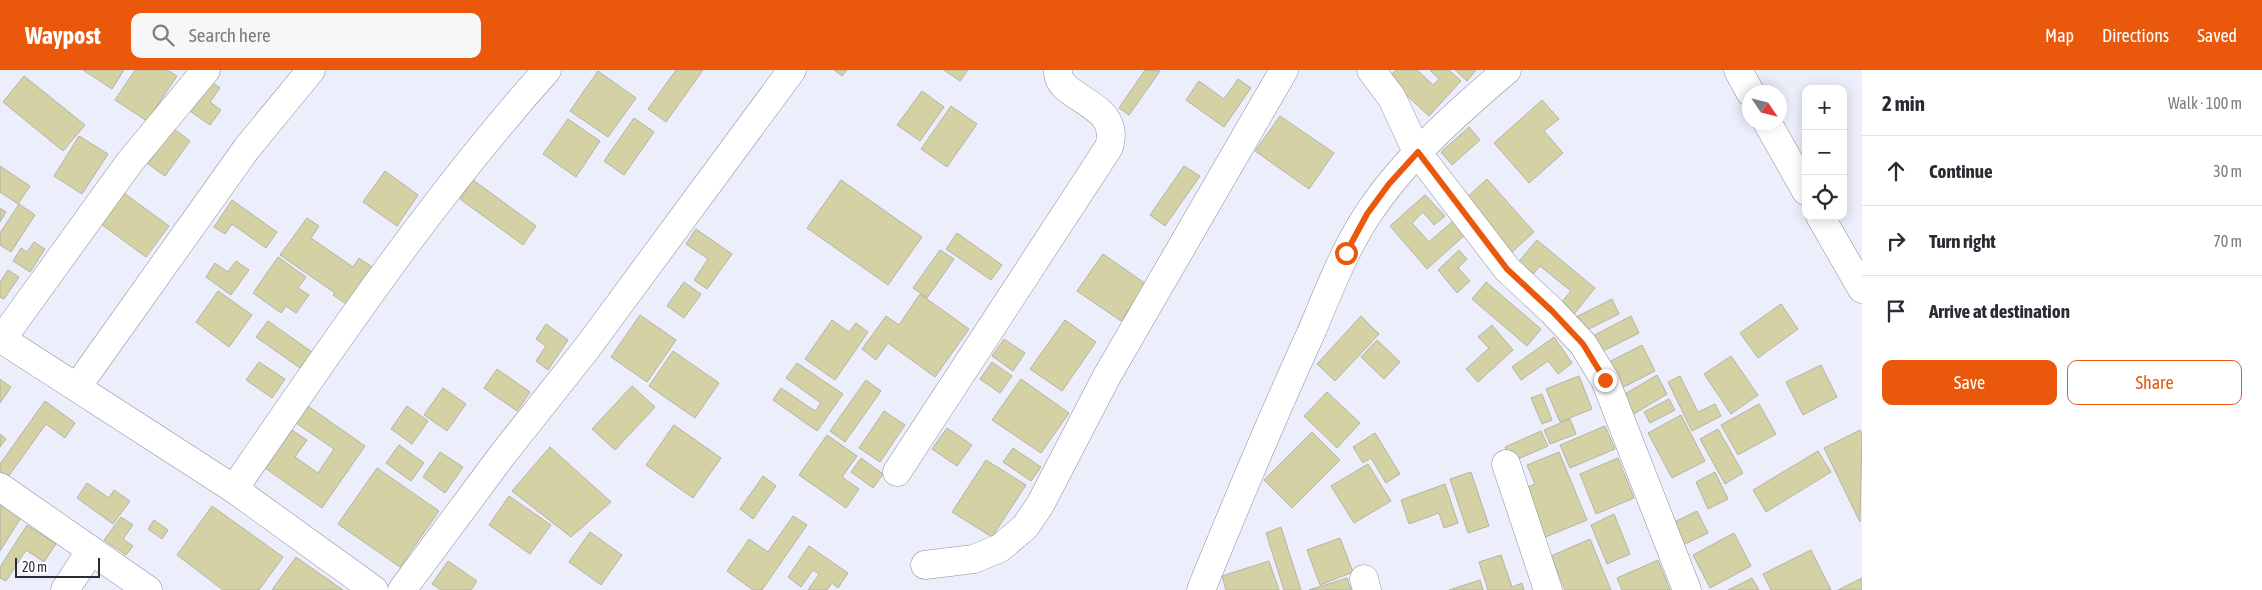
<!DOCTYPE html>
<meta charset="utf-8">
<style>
:root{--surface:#fff;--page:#f7f7f7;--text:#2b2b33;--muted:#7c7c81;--line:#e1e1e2;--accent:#ea580c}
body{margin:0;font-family:"Asap Condensed",sans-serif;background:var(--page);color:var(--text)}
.controls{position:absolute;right:15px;top:15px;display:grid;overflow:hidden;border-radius:10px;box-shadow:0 2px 12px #0003}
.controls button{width:45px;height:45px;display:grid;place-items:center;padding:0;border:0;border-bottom:1px solid var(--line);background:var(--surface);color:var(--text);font:25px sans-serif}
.compass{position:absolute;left:1742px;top:15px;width:45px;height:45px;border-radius:50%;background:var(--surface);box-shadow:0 2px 12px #0003;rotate:125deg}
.scale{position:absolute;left:15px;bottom:12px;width:85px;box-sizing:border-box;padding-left:5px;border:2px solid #2c2d34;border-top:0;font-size:14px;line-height:18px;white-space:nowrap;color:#2c2d34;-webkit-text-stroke:4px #fff;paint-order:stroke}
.stop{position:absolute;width:15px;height:15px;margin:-11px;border:4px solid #ea580c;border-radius:50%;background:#fff}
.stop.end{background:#ea580c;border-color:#fff;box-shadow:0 1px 5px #0008}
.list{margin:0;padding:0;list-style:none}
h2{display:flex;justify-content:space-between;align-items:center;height:65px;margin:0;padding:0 20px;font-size:21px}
h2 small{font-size:16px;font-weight:400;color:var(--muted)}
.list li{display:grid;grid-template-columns:32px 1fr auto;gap:15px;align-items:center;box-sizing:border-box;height:70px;padding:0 20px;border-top:1px solid var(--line)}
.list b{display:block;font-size:19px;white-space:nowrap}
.list em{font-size:16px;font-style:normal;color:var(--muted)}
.actions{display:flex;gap:10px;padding:15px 20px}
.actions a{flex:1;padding:11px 0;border:1px solid var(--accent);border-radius:10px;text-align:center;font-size:18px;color:var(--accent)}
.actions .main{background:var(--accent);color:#fff}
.icon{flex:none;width:28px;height:28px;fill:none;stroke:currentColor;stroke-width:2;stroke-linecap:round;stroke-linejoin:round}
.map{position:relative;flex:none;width:1862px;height:520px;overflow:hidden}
header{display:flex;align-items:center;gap:30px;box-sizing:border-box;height:70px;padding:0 25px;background:var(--accent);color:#fff}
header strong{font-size:24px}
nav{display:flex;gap:28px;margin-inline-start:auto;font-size:18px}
.search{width:350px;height:45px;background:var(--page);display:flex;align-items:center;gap:12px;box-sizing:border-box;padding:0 18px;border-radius:10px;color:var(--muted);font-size:19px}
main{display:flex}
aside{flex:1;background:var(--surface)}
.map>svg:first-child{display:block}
</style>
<header>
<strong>Waypost</strong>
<div class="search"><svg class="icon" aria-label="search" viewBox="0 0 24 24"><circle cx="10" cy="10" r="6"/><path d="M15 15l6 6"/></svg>Search here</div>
<nav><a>Map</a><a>Directions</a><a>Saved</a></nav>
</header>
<main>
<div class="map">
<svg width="1862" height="520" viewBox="0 0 1862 520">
<rect width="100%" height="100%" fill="#edeefc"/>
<g fill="#d4d1a5" stroke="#b5b4a3">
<polygon points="83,0 124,0 112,19"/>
<polygon points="135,0 167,0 177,6 147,51 115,30"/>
<polygon points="676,0 703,0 666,52 648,39"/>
<polygon points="834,0 847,0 842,6"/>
<polygon points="944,0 968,0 960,11"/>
<polygon points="1145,0 1160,1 1129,45 1119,38"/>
<polygon points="1396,0 1417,0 1433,15 1439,9 1430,0 1449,0 1461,11 1429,46 1388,8"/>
<polygon points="1455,0 1476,0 1467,11"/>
<polygon points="598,1 636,28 608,67 570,41"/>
<polygon points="24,6 85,55 63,81 3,32"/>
<polygon points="204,7 220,18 210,32 221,40 210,55 184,37"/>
<polygon points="1238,9 1251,18 1224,57 1186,30 1199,11 1224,29"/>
<polygon points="922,21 944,37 920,71 897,55"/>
<polygon points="1542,30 1559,49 1544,61 1563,83 1529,113 1494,73"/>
<polygon points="951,36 977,54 947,97 921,79"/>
<polygon points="1280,46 1334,83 1309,119 1255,81"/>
<polygon points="634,48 654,62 624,105 604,91"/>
<polygon points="568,49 600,71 576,107 543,84"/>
<polygon points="1469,57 1480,70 1452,95 1441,82"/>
<polygon points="173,58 190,71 165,106 148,94"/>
<polygon points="79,66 108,84 82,124 54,106"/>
<polygon points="0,96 30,116 18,134 0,122"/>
<polygon points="1184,96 1200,106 1165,156 1150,145"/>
<polygon points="385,101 418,125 397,156 363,132"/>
<polygon points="1487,109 1534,162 1511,183 1464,130"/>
<polygon points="473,110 536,156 523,175 460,129"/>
<polygon points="841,110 922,167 888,215 807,158"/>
<polygon points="124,123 169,156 146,187 101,154"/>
<polygon points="1425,125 1445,146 1434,155 1423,142 1412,153 1429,172 1453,151 1465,165 1427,199 1390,156"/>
<polygon points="232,130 277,162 266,178 232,154 225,164 214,157"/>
<polygon points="19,134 35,145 11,182 0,175 0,163"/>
<polygon points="0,138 6,142 0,152"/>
<polygon points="307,148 319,156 311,168 353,197 359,188 375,199 349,236 333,225 335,223 280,185"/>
<polygon points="696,159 732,184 707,219 694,210 708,189 686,174"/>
<polygon points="957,163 1002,195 991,210 946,179"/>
<polygon points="1537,170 1595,218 1574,244 1561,233 1571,221 1540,196 1530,208 1515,196"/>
<polygon points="34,172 45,179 30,202 13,191 21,178 27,182"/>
<polygon points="940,180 954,189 927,228 913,218"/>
<polygon points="1459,180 1467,189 1458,198 1470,211 1457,223 1438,200"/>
<polygon points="1103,184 1146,214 1121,251 1077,221"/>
<polygon points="278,187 306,207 298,218 309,225 296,243 286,236 281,243 253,223"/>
<polygon points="236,191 249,200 231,225 206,207 215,193 228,202"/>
<polygon points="8,200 19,207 4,229 0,227 0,212"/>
<polygon points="684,212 701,224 684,248 667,236"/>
<polygon points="1486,212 1541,259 1527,276 1472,229"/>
<polygon points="218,221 252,245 229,277 196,252"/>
<polygon points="920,224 969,259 935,307 888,273 876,290 862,279 886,246 899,255"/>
<polygon points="1612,229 1619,244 1583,262 1576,247"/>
<polygon points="1781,234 1798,259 1758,288 1740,263"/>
<polygon points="640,245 676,270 647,312 611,287"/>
<polygon points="1361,246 1379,264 1335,311 1317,294"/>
<polygon points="1631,246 1639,263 1597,284 1589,268"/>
<polygon points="832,250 849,262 856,253 868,262 835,310 805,289"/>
<polygon points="1065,250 1096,272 1062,321 1030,299"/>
<polygon points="268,251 312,282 300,298 256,267"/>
<polygon points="546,254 568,270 548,300 536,291 546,276 536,269"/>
<polygon points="1492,255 1513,280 1478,312 1466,299 1489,278 1478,267"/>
<polygon points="1554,267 1572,293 1558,304 1548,291 1521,310 1512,297"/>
<polygon points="1004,269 1025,283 1013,301 992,286"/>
<polygon points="1377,270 1400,292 1384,309 1361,287"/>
<polygon points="1642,275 1655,301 1616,321 1603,295"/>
<polygon points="673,281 719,313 695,348 649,316"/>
<polygon points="1731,286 1758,325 1731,344 1704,304"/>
<polygon points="259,292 285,309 272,328 246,310"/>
<polygon points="992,292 1012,306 1000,323 980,309"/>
<polygon points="797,293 843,324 817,361 773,330 781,318 815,341 821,333 786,308"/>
<polygon points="1821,295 1837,327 1803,345 1786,312"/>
<polygon points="497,299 530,322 517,341 484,318"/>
<polygon points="1657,305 1667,324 1629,347 1618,328"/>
<polygon points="1579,306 1592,339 1560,352 1546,319"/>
<polygon points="1680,306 1698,342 1715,334 1721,346 1692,361 1668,312"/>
<polygon points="0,309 11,317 0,333"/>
<polygon points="1021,309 1069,343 1041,383 992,350"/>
<polygon points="866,310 881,321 845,372 830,361"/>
<polygon points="632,316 655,337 615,380 592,359"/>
<polygon points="443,318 466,334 447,361 424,345"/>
<polygon points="1327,322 1360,353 1337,378 1304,346"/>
<polygon points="1542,324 1552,350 1542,354 1531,328"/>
<polygon points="1669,329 1675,340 1650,353 1644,342"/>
<polygon points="45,331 75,353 65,368 46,354 8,407 0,401 0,394"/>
<polygon points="1759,334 1776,364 1738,385 1721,355"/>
<polygon points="308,336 365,376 322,438 265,398 292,360 307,370 295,387 318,403 334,379 296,353"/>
<polygon points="407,336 428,351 412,374 391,359"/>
<polygon points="884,341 905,355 880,392 859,378"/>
<polygon points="1681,345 1705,391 1672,408 1648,363"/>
<polygon points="1570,349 1576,364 1550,374 1544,360"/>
<polygon points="674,355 721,388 693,428 646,395"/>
<polygon points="1605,356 1615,379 1570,398 1560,375"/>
<polygon points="947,358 972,375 957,396 932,379"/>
<polygon points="1718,359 1743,403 1725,414 1700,369"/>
<polygon points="1860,360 1862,364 1860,452 1824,378"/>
<polygon points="1541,361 1548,376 1511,392 1505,377"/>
<polygon points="1312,362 1340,390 1292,438 1264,410"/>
<polygon points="1375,363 1400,404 1386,413 1371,388 1363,393 1353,377"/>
<polygon points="0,364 6,369 0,377"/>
<polygon points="827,365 857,386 842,407 859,419 846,438 799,405"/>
<polygon points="399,375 424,393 411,411 386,393"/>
<polygon points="550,377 611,432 571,467 512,421"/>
<polygon points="1013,378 1041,397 1031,411 1003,392"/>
<polygon points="1818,381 1831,402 1766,442 1753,420"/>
<polygon points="440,382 463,397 445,423 423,407"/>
<polygon points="1559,382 1587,450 1543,468 1523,419 1535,414 1527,395"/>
<polygon points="861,388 883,404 873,418 851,402"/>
<polygon points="1618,388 1634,428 1596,444 1580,404"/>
<polygon points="986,390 1026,415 992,467 952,442"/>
<polygon points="1368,394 1391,431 1354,453 1331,416"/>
<polygon points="377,398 439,441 400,497 338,454"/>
<polygon points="1471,402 1489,456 1468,463 1450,409"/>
<polygon points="1715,402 1728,429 1708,439 1696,412"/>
<polygon points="763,406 776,416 753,449 740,439"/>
<polygon points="87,413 109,428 114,420 130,431 113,454 77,428"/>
<polygon points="1445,414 1458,453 1444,458 1439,443 1409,454 1401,430"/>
<polygon points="509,426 551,455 530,484 489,455"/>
<polygon points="0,432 22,446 0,481"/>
<polygon points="212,436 283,487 259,520 223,520 177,485"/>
<polygon points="1697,441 1708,463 1681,476 1670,454"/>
<polygon points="1614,444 1630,484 1607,494 1591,455"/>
<polygon points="793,446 807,455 762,520 753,520 727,501 749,469 768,482"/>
<polygon points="121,447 133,455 123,469 133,476 126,485 104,470"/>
<polygon points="154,450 168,460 162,469 148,459"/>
<polygon points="27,455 56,474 44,492 26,480 6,511 0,508 0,497"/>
<polygon points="1281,457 1301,520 1284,520 1266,463"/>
<polygon points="590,462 622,485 601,515 569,492"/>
<polygon points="1734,463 1751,496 1710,518 1693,485"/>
<polygon points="1340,468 1353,502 1320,515 1307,480"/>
<polygon points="1590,469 1611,520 1565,520 1551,486"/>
<polygon points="809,476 848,503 838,518 832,513 827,520 808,520 819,504 813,500 801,517 788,507"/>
<polygon points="1811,480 1831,520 1771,520 1763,504"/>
<polygon points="1501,485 1512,517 1522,513 1524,520 1488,520 1479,492"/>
<polygon points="296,487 343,520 272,520"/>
<polygon points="1658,490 1670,520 1622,520 1617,508"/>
<polygon points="448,491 477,511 471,520 441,520 432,514"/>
<polygon points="1269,491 1279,520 1226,520 1222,506"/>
<polygon points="1347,508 1351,520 1309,520"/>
<polygon points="1752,508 1759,520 1728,520"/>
<polygon points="1862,508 1862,520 1838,520"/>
<polygon points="1480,510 1483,520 1449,520"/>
</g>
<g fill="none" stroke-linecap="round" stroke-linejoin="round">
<defs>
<g id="minor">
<polyline points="1371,0 1392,28 1417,82 1507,199 1552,241 1583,274 1605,310 1687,520"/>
<polyline points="1738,0 1750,22"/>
<polyline points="1767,52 1806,121"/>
<polyline points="1820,146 1862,219"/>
<polyline points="0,268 234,419 374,520"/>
<polyline points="2,269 129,93 206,0"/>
<polyline points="77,317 247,78 311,0"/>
<polyline points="1506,394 1548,520"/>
<path d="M897 402 1109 77C1123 31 1055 30 1058 0"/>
<polyline points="0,417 148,520"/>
<path d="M234 419C333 275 431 130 547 0"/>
<polyline points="925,495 974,489 1000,478 1025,457 1040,435 1107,306 1284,0"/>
<polyline points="1364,509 1367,520"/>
<polyline points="65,520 91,480"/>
<polyline points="402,520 503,384 587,278 792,0"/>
<path d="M1201 520C1236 434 1272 348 1311 263 1328 223 1344 180 1368 144 1405 88 1457 43 1507 0"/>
</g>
</defs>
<use href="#minor" stroke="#8b8d9d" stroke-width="29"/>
<use href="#minor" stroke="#fff" stroke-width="28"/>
</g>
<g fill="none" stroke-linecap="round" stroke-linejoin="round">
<polyline stroke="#ea580c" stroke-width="6" points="1346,183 1367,144 1389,114 1418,82 1507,199 1552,241 1583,274 1605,310"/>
</g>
</svg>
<div class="controls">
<button>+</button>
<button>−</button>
<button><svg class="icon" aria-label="locate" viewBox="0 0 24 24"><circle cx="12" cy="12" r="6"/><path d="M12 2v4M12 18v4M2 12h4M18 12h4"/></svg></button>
</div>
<svg class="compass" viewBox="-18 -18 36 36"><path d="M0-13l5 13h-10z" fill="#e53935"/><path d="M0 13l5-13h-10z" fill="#7c7c81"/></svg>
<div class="scale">20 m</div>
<div class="stop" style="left:1346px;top:183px"></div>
<div class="stop end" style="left:1605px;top:310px"></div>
</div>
<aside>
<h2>2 min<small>Walk · 100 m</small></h2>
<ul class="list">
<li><svg class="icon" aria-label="ahead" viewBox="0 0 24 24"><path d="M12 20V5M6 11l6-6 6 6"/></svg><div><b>Continue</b></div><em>30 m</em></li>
<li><svg class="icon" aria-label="right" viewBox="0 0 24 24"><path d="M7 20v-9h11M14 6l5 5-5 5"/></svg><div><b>Turn right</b></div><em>70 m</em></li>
<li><svg class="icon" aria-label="arrive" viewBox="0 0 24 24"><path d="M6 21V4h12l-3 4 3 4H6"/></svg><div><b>Arrive at destination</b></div></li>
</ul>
<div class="actions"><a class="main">Save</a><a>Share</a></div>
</aside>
</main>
